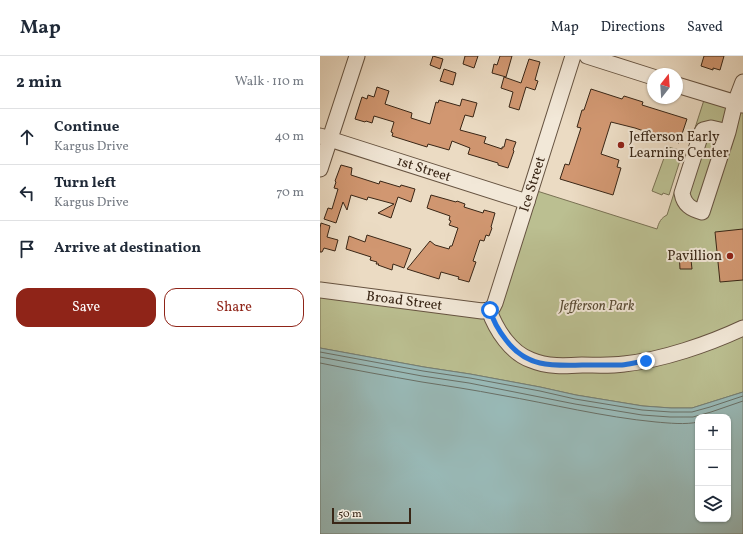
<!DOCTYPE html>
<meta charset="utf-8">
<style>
:root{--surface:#fff;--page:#f6f6f7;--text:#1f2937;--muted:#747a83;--line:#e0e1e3;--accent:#8f2418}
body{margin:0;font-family:Vollkorn,serif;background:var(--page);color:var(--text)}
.controls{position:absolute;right:12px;bottom:12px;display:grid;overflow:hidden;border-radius:8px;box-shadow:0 1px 3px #0004}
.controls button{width:36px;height:36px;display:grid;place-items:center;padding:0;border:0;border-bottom:1px solid var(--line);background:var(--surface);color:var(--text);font:20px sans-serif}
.compass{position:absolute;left:327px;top:12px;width:36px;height:36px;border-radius:50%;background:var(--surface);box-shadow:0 1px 3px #0004;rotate:17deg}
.scale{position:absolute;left:12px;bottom:10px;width:79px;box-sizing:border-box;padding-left:4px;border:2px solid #392616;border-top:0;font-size:11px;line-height:14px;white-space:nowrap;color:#392616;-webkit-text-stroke:3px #f2e8d8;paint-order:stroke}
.stop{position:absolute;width:12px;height:12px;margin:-9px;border:3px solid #1a73e8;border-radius:50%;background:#fff}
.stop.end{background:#1a73e8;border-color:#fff;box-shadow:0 1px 4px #0008}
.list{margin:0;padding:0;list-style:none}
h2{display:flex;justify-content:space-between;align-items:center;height:52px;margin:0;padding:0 16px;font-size:17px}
h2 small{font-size:13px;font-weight:400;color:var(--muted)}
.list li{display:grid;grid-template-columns:26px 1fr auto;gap:12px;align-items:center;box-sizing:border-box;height:56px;padding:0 16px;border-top:1px solid var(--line)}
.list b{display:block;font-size:15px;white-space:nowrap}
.list p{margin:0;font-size:13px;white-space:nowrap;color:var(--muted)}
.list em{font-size:13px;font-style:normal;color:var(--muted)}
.actions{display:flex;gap:8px;padding:12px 16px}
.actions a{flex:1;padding:9px 0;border:1px solid var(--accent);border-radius:12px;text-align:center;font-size:14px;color:var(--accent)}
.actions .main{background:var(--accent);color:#fff}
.icon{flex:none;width:22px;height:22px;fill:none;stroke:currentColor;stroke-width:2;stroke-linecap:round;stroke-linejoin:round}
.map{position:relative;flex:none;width:423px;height:478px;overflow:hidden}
header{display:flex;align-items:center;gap:24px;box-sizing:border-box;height:56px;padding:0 20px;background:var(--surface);border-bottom:1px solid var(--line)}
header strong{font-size:19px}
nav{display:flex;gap:22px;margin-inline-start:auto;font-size:14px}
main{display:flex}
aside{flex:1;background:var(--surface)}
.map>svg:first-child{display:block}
</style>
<header>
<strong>Map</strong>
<nav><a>Map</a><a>Directions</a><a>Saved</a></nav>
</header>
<main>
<aside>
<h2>2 min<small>Walk · 110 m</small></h2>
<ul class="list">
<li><svg class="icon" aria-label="ahead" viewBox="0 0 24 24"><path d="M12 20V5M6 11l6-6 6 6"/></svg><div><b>Continue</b><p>Kargus Drive</p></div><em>40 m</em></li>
<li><svg class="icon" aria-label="left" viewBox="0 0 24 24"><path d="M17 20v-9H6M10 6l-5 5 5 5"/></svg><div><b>Turn left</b><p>Kargus Drive</p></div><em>70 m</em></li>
<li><svg class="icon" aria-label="arrive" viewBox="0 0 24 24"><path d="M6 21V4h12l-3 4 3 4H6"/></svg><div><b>Arrive at destination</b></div></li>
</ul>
<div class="actions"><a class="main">Save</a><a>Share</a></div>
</aside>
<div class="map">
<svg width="423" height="478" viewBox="0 0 423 478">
<rect width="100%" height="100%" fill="#ebdbc3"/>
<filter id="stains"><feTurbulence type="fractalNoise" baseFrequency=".005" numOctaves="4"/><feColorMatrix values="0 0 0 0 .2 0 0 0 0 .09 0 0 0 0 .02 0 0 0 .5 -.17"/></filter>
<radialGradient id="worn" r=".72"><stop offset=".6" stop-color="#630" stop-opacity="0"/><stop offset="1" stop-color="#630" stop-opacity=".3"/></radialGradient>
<g fill="#bbbf91" stroke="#7a7254">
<path d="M384 44 423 52V336L372 352H351L323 350 256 339 220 331 150 318 104 311 0 292V240L163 261 217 135 337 173C339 166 341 162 347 159Z"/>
<polygon points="348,91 363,95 349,139 343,137 342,139 332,135"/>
</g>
<path fill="#99bab8" stroke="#737f77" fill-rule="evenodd" d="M0 292 104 311 150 318 220 331 256 339 323 350 351 352H372L423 336V478H0ZM378 361H408V463H378Z"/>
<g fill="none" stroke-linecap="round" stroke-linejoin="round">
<g stroke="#697067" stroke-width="1">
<polyline points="0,296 103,315 150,322 220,335 255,343 322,354 351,356 372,356 390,351 423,340"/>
<polyline points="0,301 102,320 149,327 255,348 322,359 350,361 373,361 391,356 423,345"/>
<path d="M0 307C34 314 68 320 102 326 128 330 154 334 180 339 232 348 283 361 336 366 348 367 366 369 378 366"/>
</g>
</g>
<g fill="#d19771" stroke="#392616">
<polygon points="113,0 123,3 120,13 110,9"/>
<polygon points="145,0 158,0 154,12 143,8"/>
<polygon points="180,0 192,0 186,21 172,17 174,8 177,9"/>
<polygon points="384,0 404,0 400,14 393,12 393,14 381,10"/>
<polygon points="209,3 220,6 215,24 218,25 215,34 206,31 199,54 189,51 193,36 181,32 184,21 201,27"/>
<polygon points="124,13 136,17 133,29 120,25"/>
<polygon points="57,31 69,35 65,48 92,57 91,62 110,68 116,46 118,47 119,44 140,50 142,43 157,47 153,61 145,59 140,74 166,81 164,87 182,93 182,91 184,91 186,83 196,86 193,94 194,95 188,112 178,109 178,107 148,98 150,92 132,85 129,94 108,88 107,91 72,80 73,77 71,76 74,66 54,60 52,67 46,65 45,66 35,63 42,41 47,43 48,39 54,41"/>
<polygon points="271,33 302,43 304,40 323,46 322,49 367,63 359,87 315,72 291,66 281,98 299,104 297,111 301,112 293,139 240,123 245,108 249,109 261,72 257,71 262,54 264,54"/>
<polygon points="21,109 32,112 31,119 59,128 60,125 80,131 81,129 95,133 91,146 78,141 71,162 58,157 74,148 48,141 47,144 31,139 27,154 23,146 16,167 4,163 8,152 12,153 18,133 14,132 16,126 15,125"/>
<polygon points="111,139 136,146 137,145 145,148 144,151 163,157 164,154 175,157 171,171 172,172 169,180 166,179 164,185 160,184 153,205 156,206 149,226 138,223 139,221 121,216 119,223 87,213 110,185 115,189 129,193 130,190 132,190 138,172 129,169 131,165 129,164 130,160 107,152"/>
<polygon points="1,167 10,170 7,181 18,184 15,195 4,192 2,196 0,196 0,172"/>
<polygon points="423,173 423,224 400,226 395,176"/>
<polygon points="47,179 91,193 84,212 73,208 72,214 58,209 59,208 56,208 57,206 50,204 51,201 26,193 29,180 45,186"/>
<polygon points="370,195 372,213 360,213 359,196"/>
</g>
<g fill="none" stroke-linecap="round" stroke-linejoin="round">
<defs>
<g id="minor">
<polyline points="267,0 333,21"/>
<polyline points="357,29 423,49"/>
<path d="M408 76 391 72 383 74 381 78 362 137C364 149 371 153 382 156L408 76 415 47 423 26"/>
<path id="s1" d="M0 80 207 146"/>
<polyline points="0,113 37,0"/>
<path id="s2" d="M0 234 162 255 169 254"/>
<path d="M169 254C176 274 191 297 211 304 227 311 245 310 262 309 276 309 290 310 304 308 342 304 389 288 423 272"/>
<path id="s3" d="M169 254 173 251 175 247 253 0"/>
</g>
</defs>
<use href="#minor" stroke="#665341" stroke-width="17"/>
<use href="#minor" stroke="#f2e8d8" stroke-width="15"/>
</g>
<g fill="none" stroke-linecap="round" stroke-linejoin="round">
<path stroke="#1a73e8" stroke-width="5" d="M170 254C173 265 179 275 186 284 207 312 233 310 266 309 278 309 290 309 302 309 310 308 318 306 326 305"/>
</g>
<g fill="#8f2418" stroke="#f2e8d8" stroke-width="1.5">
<circle cx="301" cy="89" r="4"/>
<circle cx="410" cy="200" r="4"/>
</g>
<g text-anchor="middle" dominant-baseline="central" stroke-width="4" stroke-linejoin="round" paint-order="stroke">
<g font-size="14" fill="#392616" stroke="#f2e8d8" text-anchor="start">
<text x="309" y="81">Jefferson Early<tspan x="309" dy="16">Learning Center</tspan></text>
<text x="402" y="200" text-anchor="end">Pavillion</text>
</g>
<g font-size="14" fill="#392616" stroke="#f2e8d8">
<text stroke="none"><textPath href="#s1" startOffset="109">1st Street</textPath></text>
<text stroke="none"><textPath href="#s3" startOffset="134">Ice Street</textPath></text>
<text stroke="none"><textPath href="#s2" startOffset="85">Broad Street</textPath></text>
</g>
<g font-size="14" font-style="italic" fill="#5a4c35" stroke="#f2e8d8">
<text x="277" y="250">Jefferson Park</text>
</g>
</g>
<rect width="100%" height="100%" filter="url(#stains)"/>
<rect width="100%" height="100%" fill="url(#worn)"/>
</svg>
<div class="controls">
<button>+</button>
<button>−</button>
<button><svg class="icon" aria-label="layers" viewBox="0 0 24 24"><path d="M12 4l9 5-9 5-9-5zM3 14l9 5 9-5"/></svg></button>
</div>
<svg class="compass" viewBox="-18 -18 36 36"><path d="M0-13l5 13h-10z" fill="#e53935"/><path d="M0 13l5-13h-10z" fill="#747a83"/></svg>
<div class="scale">50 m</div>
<div class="stop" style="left:170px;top:254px"></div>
<div class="stop end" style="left:326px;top:305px"></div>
</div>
</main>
